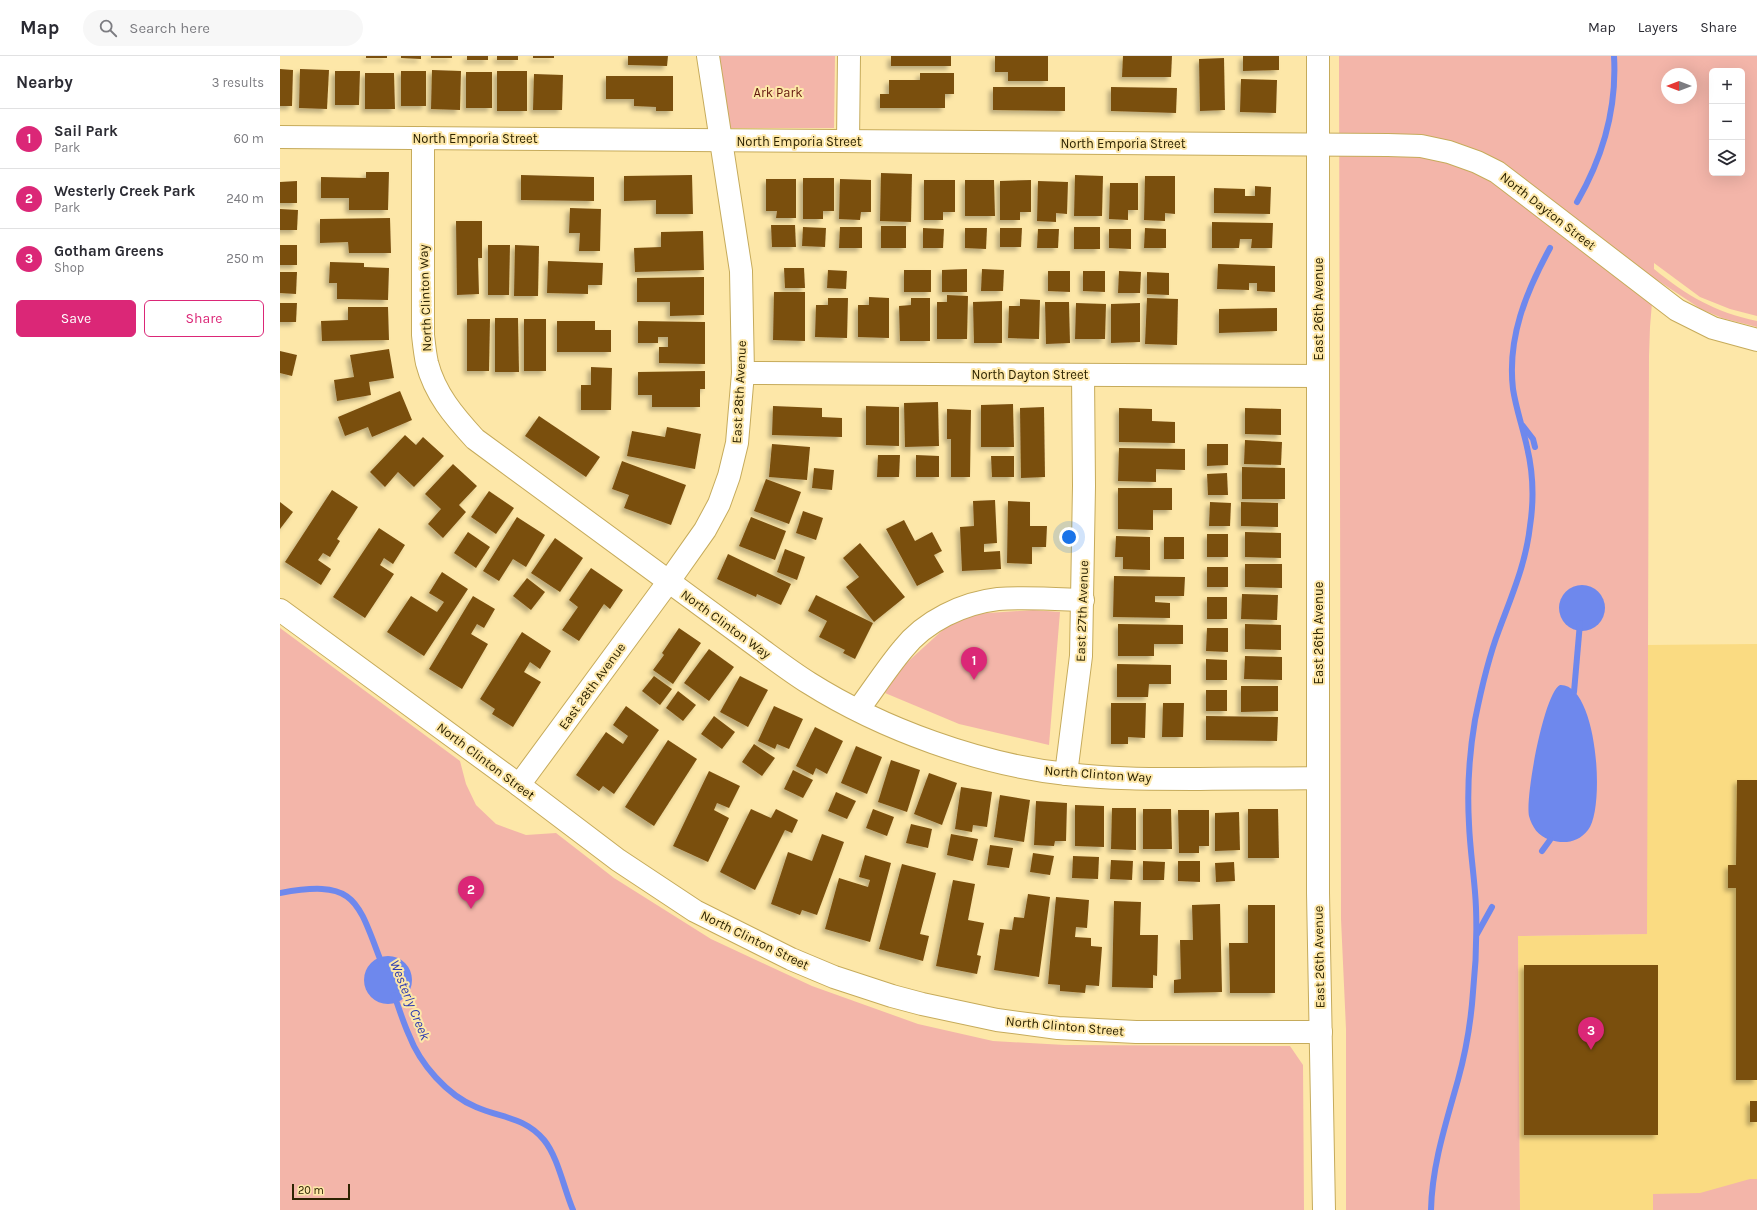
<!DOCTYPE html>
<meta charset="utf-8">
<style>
:root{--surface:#fff;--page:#f7f7f7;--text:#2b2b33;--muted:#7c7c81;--line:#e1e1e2;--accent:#db2777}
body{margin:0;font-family:Karla,sans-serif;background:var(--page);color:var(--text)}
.controls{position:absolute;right:12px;top:12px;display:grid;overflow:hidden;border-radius:6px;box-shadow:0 4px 16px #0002}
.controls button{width:36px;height:36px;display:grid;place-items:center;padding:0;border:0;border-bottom:1px solid var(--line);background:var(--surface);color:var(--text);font:20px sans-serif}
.compass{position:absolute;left:1381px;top:12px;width:36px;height:36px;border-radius:50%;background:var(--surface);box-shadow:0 4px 16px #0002;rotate:270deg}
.scale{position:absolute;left:12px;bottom:10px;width:58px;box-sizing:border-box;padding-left:4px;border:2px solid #2d2301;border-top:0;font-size:11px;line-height:14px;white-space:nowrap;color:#2d2301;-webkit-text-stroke:3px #fde7a8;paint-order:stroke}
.you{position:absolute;left:789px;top:481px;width:14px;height:14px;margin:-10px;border:3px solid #fff;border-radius:50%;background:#1a73e8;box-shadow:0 0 0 6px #1a73e833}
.badge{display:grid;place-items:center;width:26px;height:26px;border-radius:50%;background:var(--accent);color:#fff;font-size:13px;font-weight:700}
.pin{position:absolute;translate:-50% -33px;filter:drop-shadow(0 1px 2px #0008)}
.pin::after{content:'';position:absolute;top:21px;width:14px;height:12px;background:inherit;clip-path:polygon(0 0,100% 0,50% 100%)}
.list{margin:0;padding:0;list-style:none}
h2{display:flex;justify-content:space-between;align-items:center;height:52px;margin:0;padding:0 16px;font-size:17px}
h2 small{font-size:13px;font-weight:400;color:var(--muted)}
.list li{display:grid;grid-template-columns:26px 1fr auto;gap:12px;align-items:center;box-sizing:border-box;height:60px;padding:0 16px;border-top:1px solid var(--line)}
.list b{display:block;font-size:15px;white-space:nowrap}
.list p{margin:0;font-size:13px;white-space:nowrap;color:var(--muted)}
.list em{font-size:13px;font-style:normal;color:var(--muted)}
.actions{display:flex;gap:8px;padding:12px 16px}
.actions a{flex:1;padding:9px 0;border:1px solid var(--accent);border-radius:6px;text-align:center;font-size:14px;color:var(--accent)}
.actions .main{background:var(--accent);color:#fff}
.icon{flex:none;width:22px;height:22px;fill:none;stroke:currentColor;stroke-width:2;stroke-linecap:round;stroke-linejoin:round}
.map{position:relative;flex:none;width:1477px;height:1154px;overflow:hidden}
header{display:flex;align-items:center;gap:24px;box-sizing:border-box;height:56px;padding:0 20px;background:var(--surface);border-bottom:1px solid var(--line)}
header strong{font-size:19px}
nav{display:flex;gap:22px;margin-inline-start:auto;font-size:14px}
.search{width:280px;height:36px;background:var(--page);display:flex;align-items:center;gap:10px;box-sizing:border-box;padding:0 14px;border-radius:22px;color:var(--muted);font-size:15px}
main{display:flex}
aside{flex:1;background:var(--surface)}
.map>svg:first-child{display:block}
</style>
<header>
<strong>Map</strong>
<div class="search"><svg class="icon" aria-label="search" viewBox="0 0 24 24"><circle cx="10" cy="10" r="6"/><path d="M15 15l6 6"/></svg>Search here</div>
<nav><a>Map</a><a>Layers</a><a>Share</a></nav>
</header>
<main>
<aside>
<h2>Nearby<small>3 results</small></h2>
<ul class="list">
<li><span class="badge">1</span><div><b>Sail Park</b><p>Park</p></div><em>60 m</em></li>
<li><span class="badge">2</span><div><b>Westerly Creek Park</b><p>Park</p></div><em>240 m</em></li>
<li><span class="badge">3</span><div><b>Gotham Greens</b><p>Shop</p></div><em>250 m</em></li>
</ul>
<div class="actions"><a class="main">Save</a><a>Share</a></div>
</aside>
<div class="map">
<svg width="1477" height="1154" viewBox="0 0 1477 1154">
<defs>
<filter id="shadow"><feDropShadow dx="-3.5" dy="3.5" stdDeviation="2" flood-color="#0004"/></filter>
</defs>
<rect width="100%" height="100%" fill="#fde7a8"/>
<polygon fill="#fadb82" points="1477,588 1477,1154 1240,1154 1238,880 1367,878 1366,589"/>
<g fill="#f3b5a9" fill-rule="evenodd">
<polygon points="436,0 555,0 554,72 446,72"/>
<path d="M1059 0H1477V260L1450 253 1420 241 1374 207V213C1407 240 1435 256 1477 265V271L1442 262 1421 253 1374 222 1370 271 1369 300 1367 878 1238 880 1240 1154H1066V973L1061 863ZM1432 15H1462V117H1432ZM1387 18H1411V42H1387Z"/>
<polygon points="753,554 780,556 769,689 679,668 605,637 622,611 666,571 693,558"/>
<polygon points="0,572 180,705 186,728 196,749 216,768 246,779 276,777 334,822 431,883 532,930 638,968 713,985 785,989 1010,990 1023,1009 1024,1154 0,1154"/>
<polygon points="1470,1123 1477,1123 1477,1154 1373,1154 1373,1138 1420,1137"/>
</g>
<g fill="#6e88ed">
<circle cx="1302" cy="552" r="23"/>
<path d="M1280 629C1317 627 1326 751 1308 774 1298 787 1284 788 1270 784 1258 780 1252 771 1249 760 1245 741 1264 637 1280 629Z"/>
<circle cx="108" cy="924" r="24"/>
</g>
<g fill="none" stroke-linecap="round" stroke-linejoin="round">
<g stroke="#6e88ed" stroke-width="6">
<path d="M1297 146C1323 101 1337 52 1334 0"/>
<polyline points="1243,370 1253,383 1255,391"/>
<polyline points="1294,636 1300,567"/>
<polyline points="1262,795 1270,784"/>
<path d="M0 837C77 823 77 844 102 908"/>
<polyline points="1197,878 1212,851"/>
<path d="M114 939C119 952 123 966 129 979 140 1008 167 1039 196 1051 221 1062 245 1061 264 1084 278 1101 284 1133 293 1154"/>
<path d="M1151 1154C1152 1109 1166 1067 1178 1024 1186 995 1191 965 1193 936 1196 908 1197 880 1196 852 1195 824 1190 796 1189 768 1187 733 1189 699 1195 664 1201 634 1208 603 1219 574 1232 539 1246 507 1250 470 1254 444 1253 416 1247 391 1243 372 1236 353 1233 333 1227 282 1246 236 1270 192"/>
</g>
</g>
<g fill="#7a4f11" filter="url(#shadow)">
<rect x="86" y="0" width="21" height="2"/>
<polygon points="121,0 141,0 141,3 121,2"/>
<rect x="151" y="0" width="21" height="2"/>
<rect x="187" y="0" width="21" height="4"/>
<rect x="217" y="0" width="21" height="4"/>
<rect x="253" y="0" width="21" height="2"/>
<polygon points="348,0 388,0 387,10 348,9"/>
<rect x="611" y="0" width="60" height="10"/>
<polygon points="715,0 768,0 768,25 728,25 728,16 715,16"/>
<polygon points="843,0 892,0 891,21 842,21"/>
<polygon points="963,0 999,0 999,14 963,15"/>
<polygon points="944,2 945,54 920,55 919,3"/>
<polygon points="0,13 13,14 12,50 0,50"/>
<polygon points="20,13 49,14 47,53 19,52"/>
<polygon points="152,14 181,15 180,54 151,53"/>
<polygon points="55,15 80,15 79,49 55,49"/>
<rect x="121" y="15" width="25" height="35"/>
<rect x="217" y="15" width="30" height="40"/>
<rect x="186" y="16" width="26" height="36"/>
<polygon points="85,17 114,17 115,53 85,53"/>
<polygon points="640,17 674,17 674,38 665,38 665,52 600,52 600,38 609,38 609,24 640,24"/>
<polygon points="254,18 283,19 282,54 253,54"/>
<polygon points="326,20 393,20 393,55 376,55 376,51 354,50 354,43 326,43"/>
<polygon points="961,23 997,24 996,57 960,56"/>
<polygon points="713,31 785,31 785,55 713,54"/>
<polygon points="831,31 897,32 896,57 831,55"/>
<polygon points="86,116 109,116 108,154 69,154 69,142 41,142 41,121 86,122"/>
<polygon points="601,117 632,118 631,166 600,165"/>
<polygon points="241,119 314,121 314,145 241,144"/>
<polygon points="412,119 413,158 376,158 376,144 344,145 344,120"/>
<polygon points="795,119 823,120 822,160 794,160"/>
<polygon points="865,120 895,120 895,158 885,157 885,165 864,164"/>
<polygon points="523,122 554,122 554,155 543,155 543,163 523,163"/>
<polygon points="486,123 516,123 516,162 496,162 497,155 486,155"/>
<polygon points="560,123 591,124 591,156 581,156 580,164 559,163"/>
<polygon points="644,124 675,124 675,156 663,156 663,164 644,164"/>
<polygon points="685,124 714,124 715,160 685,160"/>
<polygon points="751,124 751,156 740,156 740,164 720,164 720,125"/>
<polygon points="17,125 17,147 0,147 0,126"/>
<polygon points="758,125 788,126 787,158 776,157 776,166 757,165"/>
<polygon points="830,127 858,127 858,154 848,154 848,164 829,163"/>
<polygon points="975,130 991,131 990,158 934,157 934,132 965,133 965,140 975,140"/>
<polygon points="290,152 321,153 320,195 299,195 300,177 289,177"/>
<polygon points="0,153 18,154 17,174 0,174"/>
<polygon points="110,162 111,197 69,197 68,186 40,187 40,163"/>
<polygon points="176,165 202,165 202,202 198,202 199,238 177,239"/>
<polygon points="932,166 993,167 992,192 971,192 972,183 960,183 959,192 932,192"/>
<polygon points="491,169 515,169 516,191 492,191"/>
<rect x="601" y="170" width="25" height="22"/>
<polygon points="523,171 546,172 545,191 522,190"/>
<polygon points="560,171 582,171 582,192 559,192"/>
<rect x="794" y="171" width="26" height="22"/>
<polygon points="643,172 664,173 663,192 643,192"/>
<polygon points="685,172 707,172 706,193 685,192"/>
<polygon points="720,172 742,172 741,191 720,191"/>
<polygon points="865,172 886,173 886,192 864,192"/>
<polygon points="758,173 779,173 778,192 757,192"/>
<polygon points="829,173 851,173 851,193 829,192"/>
<polygon points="423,175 424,214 355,216 354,192 381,191 381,176"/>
<rect x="0" y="189" width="17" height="20"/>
<polygon points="208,189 230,189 229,239 208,239"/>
<polygon points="235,189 259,190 258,240 234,240"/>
<polygon points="268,205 323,207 322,229 308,229 308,238 267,237"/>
<polygon points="50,206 84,207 84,211 109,212 108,244 57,243 57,227 49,227"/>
<polygon points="938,208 995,210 995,236 977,235 977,227 969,227 969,234 937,233"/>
<polygon points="504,212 524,212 525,232 505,232"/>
<polygon points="687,213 687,236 662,236 662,214"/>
<polygon points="702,213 724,214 723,235 701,235"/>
<polygon points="548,214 567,215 566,233 547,232"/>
<rect x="624" y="214" width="27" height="22"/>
<polygon points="768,215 790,215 790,236 768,235"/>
<polygon points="803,215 825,215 825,236 803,235"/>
<polygon points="839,215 861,216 860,237 838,237"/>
<polygon points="0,216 17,216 16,238 0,237"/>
<polygon points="867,216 889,217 889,239 867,238"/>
<polygon points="424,221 424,259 390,260 390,246 357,246 357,222"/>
<polygon points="494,236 525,236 525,285 493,284"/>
<polygon points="667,239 688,240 687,283 657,283 657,246 667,246"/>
<polygon points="589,241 609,242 609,282 578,281 578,249 589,249"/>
<polygon points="548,242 568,242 567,282 535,281 536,249 548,249"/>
<polygon points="631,242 650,242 650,285 620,285 619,250 631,249"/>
<polygon points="867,242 898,243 897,289 865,288"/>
<polygon points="740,243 760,244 759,283 728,282 729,250 740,250"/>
<polygon points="722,245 722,287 694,287 693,246"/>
<polygon points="765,246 789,246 790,287 766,288"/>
<polygon points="0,247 17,247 16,266 0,266"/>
<polygon points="796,247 826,248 825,283 795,283"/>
<polygon points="860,247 860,286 831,287 831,248"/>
<polygon points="68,251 108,251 109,284 42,285 41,265 68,264"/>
<polygon points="997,252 997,275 939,277 939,253"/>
<polygon points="215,262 238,262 239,316 215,316"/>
<polygon points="187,263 210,263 209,315 187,315"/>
<rect x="244" y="263" width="22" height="52"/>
<polygon points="277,265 315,265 315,274 331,274 331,296 277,296"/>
<polygon points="358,265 425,266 425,308 379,307 379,291 388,291 388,281 378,281 378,287 358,287"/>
<polygon points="109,293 114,322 89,326 91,339 57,345 54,324 74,321 70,299"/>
<polygon points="0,295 17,299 12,320 0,317"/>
<polygon points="311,311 332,312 331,354 301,354 301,329 311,329"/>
<polygon points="425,315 425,333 420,333 420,351 372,351 372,339 358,339 358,316"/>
<polygon points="120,335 132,364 92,381 88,371 65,380 58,361"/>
<polygon points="658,346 659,390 625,391 624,347"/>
<polygon points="733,348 734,391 701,391 701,349"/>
<polygon points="493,350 542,352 542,361 562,362 562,381 492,379"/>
<polygon points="586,350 619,351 619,390 586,389"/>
<polygon points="764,351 765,421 741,422 740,352"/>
<polygon points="839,352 872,353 872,365 895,366 895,387 839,386"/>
<polygon points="965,352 1001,353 1001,379 965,378"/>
<polygon points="667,353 691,354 690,421 671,421 671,383 667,383"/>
<polygon points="259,360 320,401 306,421 245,380"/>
<polygon points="387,371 421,378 415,413 347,400 352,375 385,381"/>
<polygon points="125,379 136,389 143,381 164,400 134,431 118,416 105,431 90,416"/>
<polygon points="965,384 1002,386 1001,409 964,408"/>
<polygon points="492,388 530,391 527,424 489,421"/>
<polygon points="927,388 948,388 948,409 927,410"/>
<polygon points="839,392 905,393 905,414 876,413 876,426 838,425"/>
<polygon points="598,399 620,399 619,421 597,421"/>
<polygon points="636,399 659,400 659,421 636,421"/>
<polygon points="711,400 734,400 734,421 712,421"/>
<polygon points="342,405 406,429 391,469 344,452 349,439 332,433"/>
<polygon points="173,408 197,430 179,449 186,456 163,482 148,468 161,453 145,438"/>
<polygon points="962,411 1005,412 1005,443 962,443"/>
<polygon points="534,412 554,414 552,434 532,432"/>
<polygon points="947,417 948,439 928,439 927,418"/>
<polygon points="486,423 521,436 509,468 474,455"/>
<polygon points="838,432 892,432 892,454 873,454 873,474 838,473"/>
<polygon points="52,434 78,451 57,483 60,485 50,501 43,497 38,504 51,513 41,529 5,506"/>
<polygon points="209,435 234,452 216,478 191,461"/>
<polygon points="715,444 717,487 704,488 704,496 720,495 721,513 682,515 680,471 694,470 693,445"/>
<polygon points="728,445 750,446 750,470 767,470 766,491 752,491 752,508 727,507"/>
<polygon points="0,446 13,456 0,473"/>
<polygon points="930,446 951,447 950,470 929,470"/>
<polygon points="961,446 998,447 998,471 961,470"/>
<polygon points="523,455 543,462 536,484 516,477"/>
<polygon points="237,461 265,479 246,511 233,503 219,525 203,515"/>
<polygon points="471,461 506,475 495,504 459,490"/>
<polygon points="624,464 635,485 652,476 662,495 654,499 664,516 637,530 606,473"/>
<polygon points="99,472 125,489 113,508 104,502 100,509 114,518 85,562 53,541"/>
<polygon points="188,476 210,491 196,512 174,497"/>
<polygon points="965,476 1001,477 1001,502 965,501"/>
<rect x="927" y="478" width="21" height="23"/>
<polygon points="836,480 870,481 870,514 843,513 843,501 835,501"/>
<rect x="884" y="481" width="20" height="22"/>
<polygon points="275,482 303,502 280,536 251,517"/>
<polygon points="580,487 625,541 594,566 566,531 579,521 563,502"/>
<polygon points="505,493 525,501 517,524 497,516"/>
<polygon points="448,498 511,528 501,549 477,538 476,541 437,523"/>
<polygon points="965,508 1002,508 1002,532 965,531"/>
<rect x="927" y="511" width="21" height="20"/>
<polygon points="311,512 343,534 330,553 324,548 299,585 282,574 298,551 289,544"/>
<polygon points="162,516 188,533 144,600 107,576 131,540 157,556 164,546 149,537"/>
<polygon points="834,520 905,521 904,540 875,540 875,546 890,547 890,562 833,561"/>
<polygon points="247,522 265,536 251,554 233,540"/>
<polygon points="962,538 998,539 997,564 961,563"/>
<polygon points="536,539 593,567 575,603 563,597 565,594 539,581 547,565 528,555"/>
<polygon points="193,540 215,553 204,572 197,568 191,578 208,588 182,633 149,613"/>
<rect x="927" y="541" width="20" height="22"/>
<polygon points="838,568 903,569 903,588 874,588 874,600 838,600"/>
<polygon points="965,568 1001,569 1001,594 965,593"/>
<polygon points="399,572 421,587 393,628 373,614 384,599 382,597"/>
<polygon points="927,572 948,572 948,596 926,595"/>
<polygon points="242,576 271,595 260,613 250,606 244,616 261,626 233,671 212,658 215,653 200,643"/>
<polygon points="429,593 454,611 429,645 404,627"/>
<polygon points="965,600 1002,601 1002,624 964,623"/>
<polygon points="926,603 947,604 947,624 926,624"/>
<polygon points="837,608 891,609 891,628 869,628 868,641 837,641"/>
<polygon points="374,620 392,633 380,649 362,635"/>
<polygon points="460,620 488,634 468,671 440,656"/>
<polygon points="961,630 998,630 998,655 961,656"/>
<rect x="926" y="634" width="21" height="21"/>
<polygon points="398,635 416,649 403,665 386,652"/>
<polygon points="831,647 866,647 865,682 848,681 848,688 831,688"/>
<polygon points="883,647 904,647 903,681 882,681"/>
<polygon points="346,650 379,674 334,738 323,730 319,735 296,719 326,676 343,688 348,680 333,669"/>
<polygon points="494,650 523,663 509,693 497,688 495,693 478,685"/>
<polygon points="434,660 455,676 442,693 421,678"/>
<polygon points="926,660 998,661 997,685 926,684"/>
<polygon points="535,671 563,685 547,718 536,712 533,719 516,710"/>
<polygon points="388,684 417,703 374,770 345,751"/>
<polygon points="474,688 495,702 482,720 462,706"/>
<polygon points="576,690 602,701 587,738 561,727"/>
<polygon points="611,704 640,714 627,756 598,746"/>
<polygon points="513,714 533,724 523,742 504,733"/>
<polygon points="429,715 460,730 449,752 437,747 434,754 449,762 428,806 393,790"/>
<polygon points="649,717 677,727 662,769 634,758"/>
<polygon points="1457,724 1477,724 1477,1024 1456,1024 1456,832 1448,832 1448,809 1456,809"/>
<polygon points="681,731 712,736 707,771 693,769 692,776 675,773"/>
<polygon points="556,736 576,745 567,763 548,755"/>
<polygon points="720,739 750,744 744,786 714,781"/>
<polygon points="756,745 787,747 786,785 775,785 774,790 754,789"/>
<polygon points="795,749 824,750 824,791 795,790"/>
<polygon points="832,752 856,752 856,794 831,793"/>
<polygon points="471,753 491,762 496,753 518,764 512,777 505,774 475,834 440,816"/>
<polygon points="593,753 614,761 607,780 586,772"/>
<polygon points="863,753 891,753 892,793 863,793"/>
<polygon points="968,753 998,753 999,802 968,802"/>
<polygon points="898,754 929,754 929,790 919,790 919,797 899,797"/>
<polygon points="959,756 960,794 935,795 935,757"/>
<polygon points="631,768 652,773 648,792 626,787"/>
<polygon points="542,778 564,786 537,859 522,854 520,859 491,848 508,796 532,805"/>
<polygon points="671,778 698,783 693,805 667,799"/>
<polygon points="710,789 733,792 729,812 707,809"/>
<polygon points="753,797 774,800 770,819 750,816"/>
<polygon points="585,799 611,807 590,886 545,873 559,822 588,831 590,824 579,821"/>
<polygon points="793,800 819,801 818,823 792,822"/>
<polygon points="831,804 853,805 852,824 830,823"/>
<polygon points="863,805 885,806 884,824 863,824"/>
<polygon points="898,805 920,805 920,826 898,825"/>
<polygon points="954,806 955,825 936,826 935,807"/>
<polygon points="622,808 656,817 640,878 649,880 643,905 599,893"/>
<polygon points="673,824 695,828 688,864 704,867 697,899 701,900 697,918 656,910"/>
<polygon points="748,838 770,841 759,921 714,914 720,873 732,874 734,861 744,862"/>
<polygon points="776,841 809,844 807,872 796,871 795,881 811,882 811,890 822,891 819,930 806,929 805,937 780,935 780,929 768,928"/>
<polygon points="834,845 861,846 860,879 878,879 877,920 873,919 873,932 832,931"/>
<polygon points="940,848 942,936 894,937 894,924 901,923 900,884 913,884 912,849"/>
<polygon points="968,849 995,849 995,937 950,937 949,887 968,887"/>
<rect x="1244" y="909" width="134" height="170"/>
<rect x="1470" y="1045" width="7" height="21"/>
</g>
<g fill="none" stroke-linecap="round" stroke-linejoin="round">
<defs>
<g id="minor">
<path d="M143 82V279C144 288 145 298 147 307 155 338 174 360 195 383L482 594C497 605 513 617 529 627 602 673 701 709 787 718 829 723 871 723 914 723 955 722 996 723 1038 722"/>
<polyline points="568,85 569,0"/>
<polyline points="463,317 1038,320"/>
<path d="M578 654C593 634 607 612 623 593 645 565 683 547 718 543 744 541 776 543 803 544"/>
<polyline points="786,718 801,600 804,430 803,319"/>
<polyline points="239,729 389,525 425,474 439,448 449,420 457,387 463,317 461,215 428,0"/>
</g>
<g id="tertiary">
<polyline points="1038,0 1038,837 1044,1154"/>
<polyline points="0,81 1108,89 1141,90 1169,96 1197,106 1217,116 1397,254 1433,272 1477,284"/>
<polyline points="0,554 239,729 338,804 415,855 511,903 554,921 612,940 642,948 717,964 778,972 856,976 1041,976"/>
</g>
</defs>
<use href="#minor" stroke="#c6ab5b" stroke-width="24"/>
<use href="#tertiary" stroke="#c6ab5b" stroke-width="24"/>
<use href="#minor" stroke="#fff" stroke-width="22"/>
<use href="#tertiary" stroke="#fff" stroke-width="22"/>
</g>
<g text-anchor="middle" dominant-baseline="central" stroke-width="4" stroke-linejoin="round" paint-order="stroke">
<g font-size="13" fill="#63170d" stroke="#fde7a8">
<text x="498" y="36">Ark Park</text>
</g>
<g font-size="13" fill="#2d2301" stroke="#fde7a8">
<text x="195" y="82">North Emporia Street</text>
<text x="519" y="85">North Emporia Street</text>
<text x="843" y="87">North Emporia Street</text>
<text transform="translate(1268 155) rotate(38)">North Dayton Street</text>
<text transform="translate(145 242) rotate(-92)">North Clinton Way</text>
<text transform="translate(1038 253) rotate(-90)">East 26th Avenue</text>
<text x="750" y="318">North Dayton Street</text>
<text transform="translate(459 336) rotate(-87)">East 28th Avenue</text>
<text transform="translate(802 555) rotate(-88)">East 27th Avenue</text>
<text transform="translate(446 568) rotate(36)">North Clinton Way</text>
<text transform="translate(1038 577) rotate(-90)">East 26th Avenue</text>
<text transform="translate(312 630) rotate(-54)">East 28th Avenue</text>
<text transform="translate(206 705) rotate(37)">North Clinton Street</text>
<text transform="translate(818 718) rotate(4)">North Clinton Way</text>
<text transform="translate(475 884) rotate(26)">North Clinton Street</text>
<text transform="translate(1039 901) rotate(-91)">East 26th Avenue</text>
<text transform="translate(785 970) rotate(5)">North Clinton Street</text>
</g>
<g font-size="14" font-style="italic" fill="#2e3cb1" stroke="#fde7a8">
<text transform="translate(130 944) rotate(68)">Westerly Creek</text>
</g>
</g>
</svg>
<div class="controls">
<button>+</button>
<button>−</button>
<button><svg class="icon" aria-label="layers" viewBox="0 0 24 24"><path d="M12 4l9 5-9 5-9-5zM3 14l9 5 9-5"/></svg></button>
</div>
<svg class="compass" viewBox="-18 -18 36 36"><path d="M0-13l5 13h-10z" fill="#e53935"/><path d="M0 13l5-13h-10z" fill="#7c7c81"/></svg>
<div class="scale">20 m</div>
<div class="you"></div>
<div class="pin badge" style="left:694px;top:624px">1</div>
<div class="pin badge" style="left:191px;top:853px">2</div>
<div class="pin badge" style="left:1311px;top:994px">3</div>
</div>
</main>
